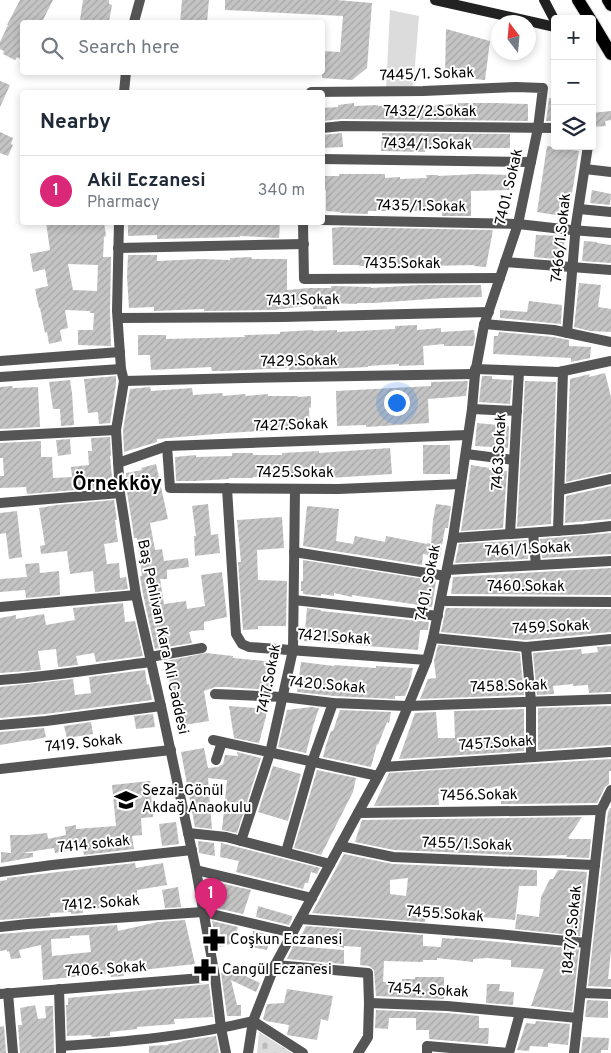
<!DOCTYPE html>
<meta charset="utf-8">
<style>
:root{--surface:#fff;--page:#f2f2f3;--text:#1f2937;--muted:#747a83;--line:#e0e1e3;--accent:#db2777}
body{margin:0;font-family:Overpass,sans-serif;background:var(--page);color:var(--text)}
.controls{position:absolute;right:15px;top:15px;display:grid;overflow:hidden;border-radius:5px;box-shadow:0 2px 8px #0003}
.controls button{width:45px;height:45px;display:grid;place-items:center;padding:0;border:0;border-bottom:1px solid var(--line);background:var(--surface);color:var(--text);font:25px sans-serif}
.compass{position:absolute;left:491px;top:15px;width:45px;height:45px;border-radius:50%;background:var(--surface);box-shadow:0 2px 8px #0003;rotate:344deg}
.you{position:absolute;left:396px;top:402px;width:18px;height:18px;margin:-12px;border:4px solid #fff;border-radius:50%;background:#1a73e8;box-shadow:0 0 0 8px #1a73e833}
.badge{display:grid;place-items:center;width:32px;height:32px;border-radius:50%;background:var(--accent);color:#fff;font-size:16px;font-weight:700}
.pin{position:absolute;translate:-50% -41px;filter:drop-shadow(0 1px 2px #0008)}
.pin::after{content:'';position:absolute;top:26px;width:18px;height:15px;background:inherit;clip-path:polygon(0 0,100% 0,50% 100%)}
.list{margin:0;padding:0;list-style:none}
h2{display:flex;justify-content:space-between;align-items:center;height:65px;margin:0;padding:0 20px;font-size:21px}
h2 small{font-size:16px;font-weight:400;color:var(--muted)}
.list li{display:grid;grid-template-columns:32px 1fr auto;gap:15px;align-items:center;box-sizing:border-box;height:70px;padding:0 20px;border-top:1px solid var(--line)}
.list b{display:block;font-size:19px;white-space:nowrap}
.list p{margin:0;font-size:16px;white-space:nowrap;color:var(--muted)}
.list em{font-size:16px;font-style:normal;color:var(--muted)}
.icon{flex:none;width:28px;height:28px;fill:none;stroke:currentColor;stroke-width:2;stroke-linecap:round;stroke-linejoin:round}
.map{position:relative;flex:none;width:611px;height:1053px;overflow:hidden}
.search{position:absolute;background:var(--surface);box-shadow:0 2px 8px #0003;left:20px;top:20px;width:305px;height:55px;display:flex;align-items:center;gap:12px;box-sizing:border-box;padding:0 18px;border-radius:5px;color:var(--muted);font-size:19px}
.panel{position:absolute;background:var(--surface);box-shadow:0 2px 8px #0003;left:20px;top:90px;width:305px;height:135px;border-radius:5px}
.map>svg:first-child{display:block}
</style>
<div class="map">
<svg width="611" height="1053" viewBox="0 0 611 1053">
<defs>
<pattern id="cemetery-stones" width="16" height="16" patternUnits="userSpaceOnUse" patternTransform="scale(1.25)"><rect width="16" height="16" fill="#dcdcdc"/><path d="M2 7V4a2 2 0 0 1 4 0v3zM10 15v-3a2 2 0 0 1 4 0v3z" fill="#bbb"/></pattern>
<pattern id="building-hatch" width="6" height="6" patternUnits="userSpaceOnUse" patternTransform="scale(1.25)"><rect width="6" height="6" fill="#c4c4c4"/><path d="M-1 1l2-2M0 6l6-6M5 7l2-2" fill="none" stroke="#a7a7a7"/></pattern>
</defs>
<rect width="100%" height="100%" fill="#fff"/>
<polygon fill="url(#cemetery-stones)" points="259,1032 292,1053 257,1053"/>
<polygon fill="#dcdcdc" points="390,10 419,16 413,89 386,90"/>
<g fill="url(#building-hatch)" fill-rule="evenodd">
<polygon points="20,0 53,0 42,22 22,22 22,60 17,57 15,60 3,54 4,51 0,49 0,42 8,25 7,25"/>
<polygon points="83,0 109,0 109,4 112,5 109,22 97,22 80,20"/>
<polygon points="182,0 209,0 207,22 180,22"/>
<polygon points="225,0 337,0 372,3 367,68 352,80 322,78 322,51 340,52 343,16 225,10"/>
<polygon points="446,29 490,41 485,80 445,76"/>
<polygon points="0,81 10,85 0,107"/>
<polygon points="549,98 555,98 555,121 546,121"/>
<polygon points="354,103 354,106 378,105 378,106 400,105 433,106 462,103 496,103 528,104 528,121 342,119 323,121 323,108 338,107 338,105"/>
<polygon points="611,111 611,120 605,121 606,126 592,127 592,113"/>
<polygon points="0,132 13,138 11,144 13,145 8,156 0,153"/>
<polygon points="342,133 343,147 322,148 322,135"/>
<polygon points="382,133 510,134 510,148 448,148 425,149 425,152 381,151"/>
<polygon points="547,146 579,151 568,217 537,212"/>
<polygon points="339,174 385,174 385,178 400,177 400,179 427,178 426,175 438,175 438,176 477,174 514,175 511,190 471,191 471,216 442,216 442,211 368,211 368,214 340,213 340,212 326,211 326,190 322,190 322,176 339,176"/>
<polygon points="592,190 611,194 610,205 590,203"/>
<path d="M46 222H104L106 236 104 237 103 257H111L110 311 111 346 78 345V330H93L94 313H90V311L65 310 68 328 60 330 62 341 49 344 47 332 45 333 40 308H39L35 289 48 286 45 269 33 272 30 254 50 250ZM68 264 98 265 97 291 73 290Z"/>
<polygon points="128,222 280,222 279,238 240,236 240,237 157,239 157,235 128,236"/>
<polygon points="340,227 493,230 486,267 474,266 474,265 384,267 384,266 359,266 359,265 333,265 332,228"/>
<polygon points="536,235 565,236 563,260 534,257"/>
<polygon points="584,241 597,242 597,243 611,245 611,263 582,261"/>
<polygon points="128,255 157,255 157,261 200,259 230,260 230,258 251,257 252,259 287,259 287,290 309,288 331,288 331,286 371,287 371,288 420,285 481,285 482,297 443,298 374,303 357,303 357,304 327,303 327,309 313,309 313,305 273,310 204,311 204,309 154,311 154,307 129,308 127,277"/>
<polygon points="579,283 601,285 598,307 611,309 611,332 590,331 574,327"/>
<polygon points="529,301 562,305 561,324 500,318 500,310 527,312"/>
<polygon points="417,325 417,330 441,328 441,332 474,330 475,339 473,346 444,346 444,344 423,346 424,365 399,366 399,364 368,366 368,367 324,369 289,370 289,368 224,371 212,371 211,367 151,370 150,355 138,355 138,335 166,335 166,339 245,337 244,335 280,334 280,332 313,330 313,331 337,330 337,332 395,329 395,326"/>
<polygon points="499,332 553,337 569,340 569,346 591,347 590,358 571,362 571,358 493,354 494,336 498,336"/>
<polygon points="605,373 611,397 611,472 566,482 570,379 590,374 589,377"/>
<polygon points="116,376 116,384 110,423 99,424 98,412 88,413 84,379"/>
<polygon points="482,376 492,376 492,379 512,380 510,404 479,402"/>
<polygon points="70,380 72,393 74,425 61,426 60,409 53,409 49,382"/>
<polygon points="468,381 466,396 428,399 429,423 366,427 366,425 337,426 336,391 431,386 431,382"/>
<polygon points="525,381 556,382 551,524 517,527"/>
<polygon points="12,386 13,388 38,387 40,427 0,429 0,387"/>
<polygon points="150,387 151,391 192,388 193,395 222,393 223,396 245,394 246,396 268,394 268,396 298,396 298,397 311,396 311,407 309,408 310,430 277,431 277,430 227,433 157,439 157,442 124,452 123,430 130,389"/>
<polygon points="477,423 509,426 508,448 475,446"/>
<polygon points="110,437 111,456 110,456 113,487 27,494 26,487 0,488 0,476 4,476 3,458 0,458 0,443 41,441 41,457 52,457 53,478 72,477 71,467 89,465 88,451 92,451 91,438"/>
<polygon points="70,439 71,454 58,456 56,440"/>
<rect x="423" y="445" width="27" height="29"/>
<polygon points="390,448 392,474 330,478 330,474 283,477 253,477 253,478 229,478 229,479 194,481 176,481 175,457 196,455 196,457 232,456 232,453 253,453 253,455 282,455 282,453 319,451 319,453"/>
<polygon points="156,464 168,519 150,523 155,550 162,549 164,561 188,558 189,567 167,570 167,579 160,579 164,604 186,601 187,609 205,606 201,575 222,572 227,617 204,622 204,630 191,631 191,632 189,632 192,643 155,649 143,594 140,576 142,576 141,568 137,538 134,538 132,523 127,492 126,473 142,470 141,468"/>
<polygon points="471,465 489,468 489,470 507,471 503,528 461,531"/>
<polygon points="611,486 611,519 565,523 566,496"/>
<polygon points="114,500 117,520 115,520 118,542 104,544 107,564 119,563 120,578 126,577 128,589 95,592 93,571 70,574 67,551 41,554 40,546 45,545 39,508 57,505"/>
<polygon points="208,504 211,535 218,534 220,553 195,556 194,536 196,536 192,506"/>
<polygon points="436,504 451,506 448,528 445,528 440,557 423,554 422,565 303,546 307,506 339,509 336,541 353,544 355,536 385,542 386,536 427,544 427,543 431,544 433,520"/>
<polygon points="17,511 22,557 9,559 6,533 0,534 0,513"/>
<polygon points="282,517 284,548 257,550 258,580 287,581 286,626 258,626 258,629 243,630 238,562 241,562 237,520"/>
<polygon points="611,533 611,554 542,558 540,539"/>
<polygon points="527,540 528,559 455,563 459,544"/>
<polygon points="303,560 436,581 432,607 352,595 352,597 334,593 334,596 321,594 321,596 303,594 303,591 301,591 301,581 303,581"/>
<polygon points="39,563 40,573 59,571 60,595 26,598 25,590 0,592 0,579 27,577 25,564"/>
<polygon points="611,568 611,595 451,594 453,577"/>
<polygon points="123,603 125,622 135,621 143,656 96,662 94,653 76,656 78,665 58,667 56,649 38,651 41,670 0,673 0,618 16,615 16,619 44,614 46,625 75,620 73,608"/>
<polygon points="307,608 321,610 321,611 429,622 428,630 420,630 418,650 304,641"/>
<polygon points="446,608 611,609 611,632 526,640 441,632"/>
<polygon points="438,645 520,653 524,695 420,699 428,679 436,678 434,661"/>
<polygon points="611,646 611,692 589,693 588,685 573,686 573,684 553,686 554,694 537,695 533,653 581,649 582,654 598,652 597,647"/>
<polygon points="206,653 233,656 233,658 275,662 273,690 226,687 215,687 204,691 209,721 177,726 166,661"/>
<polygon points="301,662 334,666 334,665 376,668 376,666 413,668 409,686 405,696 395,696 395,699 334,696 297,692"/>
<polygon points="145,670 147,685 149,684 152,700 45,714 0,718 0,687 73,679 75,695 91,693 89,677"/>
<polygon points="229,706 268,709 259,743 234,738"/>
<polygon points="611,706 611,745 538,750 538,708"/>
<polygon points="311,707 319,708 313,726 306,753 278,747 287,710"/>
<polygon points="524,709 524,751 399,759 415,713 436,712 438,738 455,738 454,711"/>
<polygon points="340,710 391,712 389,723 387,722 378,745 377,744 371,767 323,757 326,745 331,731 333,731"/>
<polygon points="153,714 155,727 136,729 134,716"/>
<polygon points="91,722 93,734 67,738 64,726"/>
<polygon points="44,728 46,737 29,741 29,740 0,745 0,732"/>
<polygon points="204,748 208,768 218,767 223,764 225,755 238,756 237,752 261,758 237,833 222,830 227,780 208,778 212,829 195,827 181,752"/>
<polygon points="611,759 611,771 609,771 609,784 605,787 597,803 501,804 501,786 478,790 478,788 463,790 463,788 438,794 439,805 374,806 389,773"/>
<polygon points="273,766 301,774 288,821 258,812"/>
<polygon points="317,770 356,778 353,792 321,855 294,848"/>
<polygon points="150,781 153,817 141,818 142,835 132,836 134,849 84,855 83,848 55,853 54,848 22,853 33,853 33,857 1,863 1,852 11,853 10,835 27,835 47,833 48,839 66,835 65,827 76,825 76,829 116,826 112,785"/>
<polygon points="610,808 611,808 611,951 608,979 611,979 611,987 588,986 608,812"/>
<polygon points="582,817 568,838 569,838 569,839 591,839 589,858 566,857 567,855 538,856 394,850 355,842 362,820"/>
<polygon points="176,822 179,844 162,846 159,824"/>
<polygon points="198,841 214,843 215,856 199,853"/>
<polygon points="221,843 225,844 320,868 317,874 311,872 308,883 305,883 303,889 236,872 239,861 220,857"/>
<path d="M344 854 393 864 537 870V886H519L515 920 426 912 425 922 312 913ZM408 878 406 896 390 894V880Z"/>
<polygon points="135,863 136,868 163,863 167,885 137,890 137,904 83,910 83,913 71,914 71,912 50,913 50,916 0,920 0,881 7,880 7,878"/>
<polygon points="558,870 587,872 580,936 515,929 517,914 539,917 541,897 550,879 553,879"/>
<polygon points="211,881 251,890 243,914 216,908 217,905 213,904"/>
<polygon points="178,887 181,907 165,908 162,890"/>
<polygon points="258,906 292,916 292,919 289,925 256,917"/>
<path d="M185 920 195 964 142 970 141 960 122 962 124 976 111 977V973L43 980 41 945 19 950 21 958 11 959 9 951 7 952V950L0 951V934L117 925 118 931 158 922ZM89 935 91 952 52 956 51 939 70 938V936Z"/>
<polygon points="212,921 238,927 233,943 217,948"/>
<polygon points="306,926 423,935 423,946 441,947 442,938 455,939 455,938 579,949 572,1011 531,1006 544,969 511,967 511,960 487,958 473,959 473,962 437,958 437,960 423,960 423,962 384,961 383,982 402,982 402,979 415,979 415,977 444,977 444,999 376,996 374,970 369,966 360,965 361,947 344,946 344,948 302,934"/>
<polygon points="253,931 270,935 267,950 251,947"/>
<polygon points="293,946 344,950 344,964 287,959"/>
<polygon points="244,967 243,975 260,983 256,992 231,980 237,1005 241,1005 241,1016 227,1016 221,973"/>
<polygon points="209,984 213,1017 174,1019 175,1024 137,1027 137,1029 110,1032 110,1036 92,1037 91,1035 67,1036 66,1005 68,1005 68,998"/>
<polygon points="487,984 500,984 499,991 514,992 513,1005 486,1003"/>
<polygon points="287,989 333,996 328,1021 321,1019 317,1040 287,1035 289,1025 266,1021 263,1019 267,1004 284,1003"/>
<polygon points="587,1000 608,1001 608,1018 585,1017"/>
<polygon points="35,1005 38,1019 46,1018 45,1006 53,1006 54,1053 20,1053 18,1025 22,1025 20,1008"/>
<polygon points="376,1010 447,1013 479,1016 479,1028 489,1028 488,1044 429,1039 429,1030 416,1030 416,1018 389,1018 388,1029 375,1028"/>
<polygon points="536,1021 570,1024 568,1045 548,1043 548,1047 530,1046 529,1051 517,1050 526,1023 535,1024"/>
<polygon points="4,1026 6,1053 0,1053 0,1027"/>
<polygon points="216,1036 219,1053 149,1053 149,1046 169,1045 168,1044 182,1042 182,1041"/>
<polygon points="583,1037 609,1038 608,1050 601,1050 601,1053 581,1053"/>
</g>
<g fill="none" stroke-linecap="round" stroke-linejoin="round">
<defs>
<g id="primary">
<polyline points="578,0 590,19"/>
<polyline points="608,0 611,5"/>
<polyline points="592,22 611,54"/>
</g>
</defs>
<use href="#primary" stroke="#dbdbdb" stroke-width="14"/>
<g stroke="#555" stroke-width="10">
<polyline points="134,22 140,0"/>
<polyline points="124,92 126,72"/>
<polyline points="322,128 342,126 555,128"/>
<polyline points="322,159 531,162"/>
<polyline points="585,169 611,172"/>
<polyline points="579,209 611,212"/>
<polyline points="322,220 518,224 571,230 611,233"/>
<polyline points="119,222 117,311 121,369 124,381 116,430 120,493 136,595 161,706 196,870 215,977 221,1028 226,1053"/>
<polyline points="303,222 304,279 500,278"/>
<polyline points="118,248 304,244"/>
<polyline points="505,262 611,270"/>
<polyline points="118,318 283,317 489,312"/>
<polyline points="484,324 554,330 611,342"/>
<polyline points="567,333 576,224 588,146"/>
<polyline points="0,361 120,352"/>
<polyline points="475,369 559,372 611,361"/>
<polyline points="0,377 121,369"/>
<polyline points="124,381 244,378 475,374"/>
<polyline points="472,409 517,411"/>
<polyline points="0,436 116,430"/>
<polyline points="167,446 170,488 338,489 461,484"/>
<polyline points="466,454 514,460"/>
<polyline points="118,463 167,446 468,435"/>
<polyline points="227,488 236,634 242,644 249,647 427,660"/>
<polyline points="560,490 611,479"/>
<polyline points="0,503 120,493"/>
<polyline points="558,531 563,371"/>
<polyline points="533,533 536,565"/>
<polyline points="510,534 519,371"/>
<polyline points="453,538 584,529 611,526"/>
<polyline points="294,552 446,576"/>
<polyline points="447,570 611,561"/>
<polyline points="294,600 438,616"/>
<polyline points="441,601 611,602"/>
<polyline points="0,607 136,595"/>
<polyline points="433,638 526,647 611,639"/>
<polyline points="526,647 531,701 531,757"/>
<polyline points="150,657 202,648"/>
<path d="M0 680C51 677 101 668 151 662"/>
<polyline points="215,694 283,697 333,703 407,706 611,699"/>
<polyline points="0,725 46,721 161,706"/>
<polyline points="213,740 378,776"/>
<polyline points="216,760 222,742"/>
<polyline points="383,767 611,752"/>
<polyline points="0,769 171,750"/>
<polyline points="358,813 601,810"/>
<polyline points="188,833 226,837 330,864"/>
<polyline points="241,841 270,753 293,650 295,489"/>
<polyline points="340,846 393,857 595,865"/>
<polyline points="286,852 312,762 333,703"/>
<polyline points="196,870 312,898"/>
<polyline points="0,872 52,865 192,850"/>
<polyline points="301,919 497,934 586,943"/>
<polyline points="0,927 28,924 203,912 293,933"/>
<polyline points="275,965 368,973 369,1003 447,1006 578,1018"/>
<polyline points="59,989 61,1052"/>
<polyline points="8,993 13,1053"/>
<polyline points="581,993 611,994"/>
<polyline points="0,994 215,977"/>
<path d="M61 1046C125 1042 190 1036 253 1021L303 1053"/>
<polyline points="248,1053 253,1021 275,965 383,767 427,660 433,638 453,538 472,409 475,374 484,325 518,224 538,128 543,88 516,87 423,91 311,92"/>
<polyline points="358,1053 368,1037 369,1003"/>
<polyline points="427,1053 427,1046 509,1053 520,1013"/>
<polyline points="574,1053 601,810 611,790"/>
</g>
<g stroke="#222" stroke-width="10">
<polyline points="435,0 555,27"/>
<polyline points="544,0 555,21"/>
</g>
<use href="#primary" stroke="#000" stroke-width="12"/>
</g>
<defs>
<symbol id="school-bare" viewBox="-9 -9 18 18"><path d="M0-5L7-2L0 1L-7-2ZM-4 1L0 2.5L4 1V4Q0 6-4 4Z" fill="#000" stroke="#fff" stroke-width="2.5" paint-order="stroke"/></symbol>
<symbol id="pharmacy-bare" viewBox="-9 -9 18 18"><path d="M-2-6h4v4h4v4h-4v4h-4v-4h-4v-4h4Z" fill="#000" stroke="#fff" stroke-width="2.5" paint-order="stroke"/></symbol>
</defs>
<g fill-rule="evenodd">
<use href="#school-bare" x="110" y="784" width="32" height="32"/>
<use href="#pharmacy-bare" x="198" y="924" width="32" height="32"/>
<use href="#pharmacy-bare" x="189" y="954" width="32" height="32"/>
</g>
<g text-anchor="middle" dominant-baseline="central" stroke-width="4" stroke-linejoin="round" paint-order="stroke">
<g font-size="15" fill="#000" stroke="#fff">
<text transform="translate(427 75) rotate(-2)">7445/1. Sokak</text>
<text x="430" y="112">7432/2.Sokak</text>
<text transform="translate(427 145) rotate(1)">7434/1.Sokak</text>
<text transform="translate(510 187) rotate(-77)">7401. Sokak</text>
<text transform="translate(421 207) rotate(1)">7435/1.Sokak</text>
<text transform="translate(562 238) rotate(-84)">7466/1.Sokak</text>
<text x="402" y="264">7435.Sokak</text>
<text transform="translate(303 301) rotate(-1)">7431.Sokak</text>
<text transform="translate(299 362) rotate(-1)">7429.Sokak</text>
<text transform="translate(291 426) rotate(-2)">7427.Sokak</text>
<text transform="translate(500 452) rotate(-87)">7463.Sokak</text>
<text x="295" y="473">7425.Sokak</text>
<text transform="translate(528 550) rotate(-3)">7461/1.Sokak</text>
<text transform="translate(429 583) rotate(-79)">7401. Sokak</text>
<text x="526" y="587">7460.Sokak</text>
<text transform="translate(551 628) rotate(-3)">7459.Sokak</text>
<text transform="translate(162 637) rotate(78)">Baş Pehlivan Kara Ali Caddesi</text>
<text transform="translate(334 638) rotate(4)">7421.Sokak</text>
<text transform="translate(270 679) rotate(-79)">7417.Sokak</text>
<text transform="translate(327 686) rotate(5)">7420.Sokak</text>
<text transform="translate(509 687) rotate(-2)">7458.Sokak</text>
<text transform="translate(84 744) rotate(-6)">7419. Sokak</text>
<text transform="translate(496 744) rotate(-4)">7457.Sokak</text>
<text transform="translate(479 796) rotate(-1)">7456.Sokak</text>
<text transform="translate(94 845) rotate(-6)">7414 sokak</text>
<text transform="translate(467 845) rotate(2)">7455/1.Sokak</text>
<text transform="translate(101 904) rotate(-4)">7412. Sokak</text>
<text transform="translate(445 915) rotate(4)">7455.Sokak</text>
<text transform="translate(573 930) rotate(-84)">1847/9.Sokak</text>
<text transform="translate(106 970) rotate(-4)">7406. Sokak</text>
<text transform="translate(428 991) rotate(3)">7454. Sokak</text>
</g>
<g font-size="15" fill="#000" stroke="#fff" text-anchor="start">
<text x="142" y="791">Sezai-Gönül<tspan x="142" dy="17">Akdağ Anaokulu</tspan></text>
<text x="230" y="940">Coşkun Eczanesi</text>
<text x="222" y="970">Cangül Eczanesi</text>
</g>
<g font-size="20" font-weight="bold" fill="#000" stroke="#fff">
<text x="117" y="485">Örnekköy</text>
</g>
</g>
</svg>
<div class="controls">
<button>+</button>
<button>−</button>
<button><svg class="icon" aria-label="layers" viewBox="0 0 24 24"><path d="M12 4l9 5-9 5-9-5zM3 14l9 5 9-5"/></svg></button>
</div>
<svg class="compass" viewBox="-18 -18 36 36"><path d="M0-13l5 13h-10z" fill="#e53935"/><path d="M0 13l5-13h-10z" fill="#747a83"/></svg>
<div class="you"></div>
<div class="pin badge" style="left:211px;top:919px">1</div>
<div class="search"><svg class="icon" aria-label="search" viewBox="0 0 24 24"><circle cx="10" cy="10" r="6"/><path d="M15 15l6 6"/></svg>Search here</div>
<section class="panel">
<h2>Nearby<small></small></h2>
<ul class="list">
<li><span class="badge">1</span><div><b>Akil Eczanesi</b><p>Pharmacy</p></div><em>340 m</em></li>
</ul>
</section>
</div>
